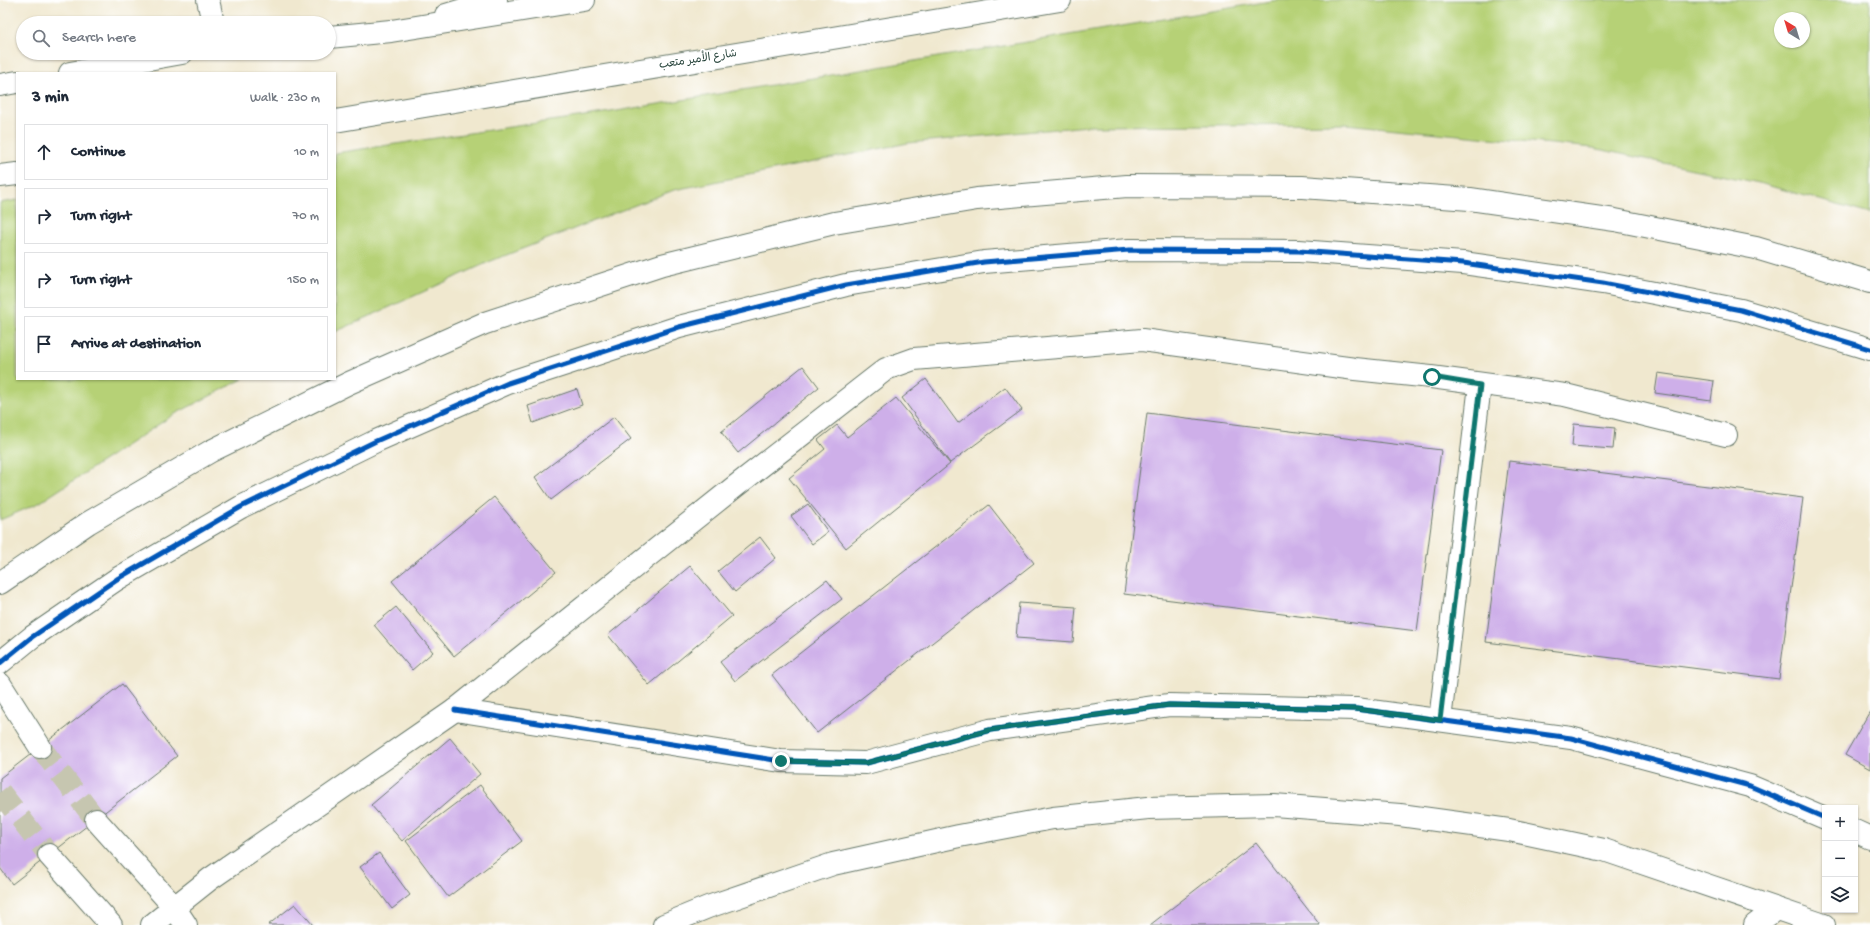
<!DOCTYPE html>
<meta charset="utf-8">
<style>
:root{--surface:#fff;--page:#f2f2f3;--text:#1f2937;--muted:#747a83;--line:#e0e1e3}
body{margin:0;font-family:"Gochi Hand","Playpen Sans Arabic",sans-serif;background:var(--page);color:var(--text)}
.controls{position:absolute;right:12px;bottom:12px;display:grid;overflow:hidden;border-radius:0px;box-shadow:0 1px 3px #0004}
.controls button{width:36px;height:36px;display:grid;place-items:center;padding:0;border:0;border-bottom:1px solid var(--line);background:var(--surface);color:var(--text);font:20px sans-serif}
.compass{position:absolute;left:1774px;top:12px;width:36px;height:36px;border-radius:50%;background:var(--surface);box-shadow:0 1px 3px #0004;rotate:322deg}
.stop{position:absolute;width:12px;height:12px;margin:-9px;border:3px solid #0f766e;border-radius:50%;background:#fff}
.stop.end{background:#0f766e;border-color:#fff;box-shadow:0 1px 4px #0008}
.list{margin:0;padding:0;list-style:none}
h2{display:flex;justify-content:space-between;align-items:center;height:52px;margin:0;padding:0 16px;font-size:17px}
h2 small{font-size:13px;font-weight:400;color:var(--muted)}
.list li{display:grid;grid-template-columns:26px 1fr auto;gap:12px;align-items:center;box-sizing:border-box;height:56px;margin:0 8px 8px;padding:0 8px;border:1px solid var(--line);border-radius:0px}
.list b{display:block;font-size:15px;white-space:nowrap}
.list em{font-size:13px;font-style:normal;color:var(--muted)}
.icon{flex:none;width:22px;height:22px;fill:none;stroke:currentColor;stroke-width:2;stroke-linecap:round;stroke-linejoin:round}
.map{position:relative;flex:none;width:1870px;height:925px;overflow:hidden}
.search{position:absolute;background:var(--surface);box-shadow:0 1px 3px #0004;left:16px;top:16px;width:320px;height:44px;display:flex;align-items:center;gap:10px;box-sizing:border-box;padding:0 14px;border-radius:22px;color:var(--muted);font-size:15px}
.panel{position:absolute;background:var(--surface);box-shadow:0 1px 3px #0004;left:16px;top:72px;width:320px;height:308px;border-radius:0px}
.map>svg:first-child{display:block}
</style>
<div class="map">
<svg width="1870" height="925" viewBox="0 0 1870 925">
<rect width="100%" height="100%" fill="#fff"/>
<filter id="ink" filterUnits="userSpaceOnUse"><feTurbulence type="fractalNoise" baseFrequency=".025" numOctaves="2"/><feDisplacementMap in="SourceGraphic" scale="8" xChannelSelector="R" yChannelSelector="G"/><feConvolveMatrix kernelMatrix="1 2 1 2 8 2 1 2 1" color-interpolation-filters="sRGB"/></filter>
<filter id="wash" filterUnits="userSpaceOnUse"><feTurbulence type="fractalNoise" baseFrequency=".012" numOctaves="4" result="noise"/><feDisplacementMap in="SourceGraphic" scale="16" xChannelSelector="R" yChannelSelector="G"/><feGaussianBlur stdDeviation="0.9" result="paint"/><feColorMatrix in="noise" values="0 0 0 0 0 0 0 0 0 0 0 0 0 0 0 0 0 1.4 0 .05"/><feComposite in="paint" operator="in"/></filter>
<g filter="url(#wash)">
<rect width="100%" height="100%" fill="#f0e8cf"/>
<g fill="#b6d176" stroke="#6a8755" fill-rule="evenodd">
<path d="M1277 0H1870V214L1759 183 1593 148 1345 124 1088 126 908 143 674 190 491 261 335 332V153L611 112ZM1780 18H1804V42H1780Z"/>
<polygon points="17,200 17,379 243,379 173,415 39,503 0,520 0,203"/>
</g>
<g id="blocks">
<g fill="#ceafe9">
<polygon points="803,366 819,387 738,453 721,432"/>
<polygon points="1658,373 1714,381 1711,401 1655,393"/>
<polygon points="926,379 958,423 1005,387 1022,410 950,463 902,398"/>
<polygon points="577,389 582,405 533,423 528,406"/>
<polygon points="896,398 950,464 846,548 789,478 825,449 818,440 837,425 847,437"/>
<polygon points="1147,413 1441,450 1417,631 1124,594"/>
<polygon points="614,417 631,439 551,500 535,477"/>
<polygon points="1574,424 1615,428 1613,449 1572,446"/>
<polygon points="1509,461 1803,498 1779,679 1486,642"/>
<polygon points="494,497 556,572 454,656 392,581"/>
<polygon points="808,504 828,532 812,544 791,516"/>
<polygon points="989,505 1034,563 817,733 772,675"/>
<polygon points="760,537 776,558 735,592 718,571"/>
<polygon points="690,566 732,616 649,685 608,635"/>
<polygon points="827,580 842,599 735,681 720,662"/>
<polygon points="1019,603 1076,607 1073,642 1016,638"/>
<polygon points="396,607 433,652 412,670 374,625"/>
<polygon points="122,684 177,756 12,884 0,868 0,778"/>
<polygon points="1870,711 1870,769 1845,755"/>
<polygon points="450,738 480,774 402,841 371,805"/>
<polygon points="480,785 522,841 448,897 406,841"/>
<polygon points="1256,843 1320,925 1150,925"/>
<polygon points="379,853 410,895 392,909 360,867"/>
<polygon points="295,904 313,925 268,925"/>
</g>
</g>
</g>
<g filter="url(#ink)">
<use href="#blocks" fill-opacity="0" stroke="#68796a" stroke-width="1"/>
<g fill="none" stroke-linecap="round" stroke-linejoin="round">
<g stroke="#c6c6b0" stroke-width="22" stroke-dasharray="22 11" stroke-linecap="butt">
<polyline points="40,747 96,820"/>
<polyline points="0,792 49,855"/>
</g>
<defs>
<g id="minor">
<polyline points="208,0 213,23"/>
<polyline points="446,15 496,0"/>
<polyline points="0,583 88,523 211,451 349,383 485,323 662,265 834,223 977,199 1127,186 1302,187 1470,199 1615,220 1756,248 1870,282"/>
<polyline points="0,663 32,637 117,579 241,507 376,441 508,383 679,327 846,285 984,262 1129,250 1299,251 1463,263 1603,283 1741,310 1870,349"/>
<polyline points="0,684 40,747"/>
<polyline points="455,710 781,761 866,763 990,730 1169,705 1356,709 1571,738 1750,786 1825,818"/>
<polyline points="1440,720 1480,385"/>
<polyline points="96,820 174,907 186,925"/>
<polyline points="1855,831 1870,838"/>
<polyline points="49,855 111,925"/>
<polyline points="152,925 210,879 455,710 737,485 886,369 914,359 1142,340 1355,369 1431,377 1565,395 1726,435"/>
<polyline points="664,925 708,907 833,864 959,836 1053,818 1148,808 1274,805 1400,815 1509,830 1604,850 1824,925"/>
<polyline points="1755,925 1776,909"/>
</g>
<g id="primary">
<polyline points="329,37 391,31 584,0"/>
<polyline points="70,73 182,53"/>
<polyline points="0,85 17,82"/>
<polyline points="335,121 1060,0"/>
<polyline points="0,176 17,174"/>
</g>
</defs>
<use href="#minor" stroke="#68796a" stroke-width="24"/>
<use href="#primary" stroke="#68796a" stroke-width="24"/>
<use href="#minor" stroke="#fff" stroke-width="22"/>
<use href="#primary" stroke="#fff" stroke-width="22"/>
<defs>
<g id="cycleway">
<polyline points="0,663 32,637 117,579 241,507 376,441 508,383 679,327 846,285 984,262 1129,250 1299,251 1463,263 1603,283 1741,310 1870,349"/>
<polyline points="455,710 781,761 866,763 990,730 1169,705 1356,709 1571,738 1750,786 1825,818"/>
</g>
</defs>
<use href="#cycleway" stroke="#fff" stroke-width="8"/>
<use href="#cycleway" stroke="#0057b8" stroke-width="5"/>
</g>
</g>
<g fill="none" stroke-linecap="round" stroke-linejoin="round" filter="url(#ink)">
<polyline stroke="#0f766e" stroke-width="5" points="781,761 866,763 990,730 1169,705 1356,709 1440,720 1480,385 1432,377"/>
</g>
<g text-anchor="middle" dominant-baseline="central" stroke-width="3.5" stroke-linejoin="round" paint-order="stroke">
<g font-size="11" fill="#1f3d34" stroke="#fff">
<text transform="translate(698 60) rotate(-9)">شارع الأمير متعب</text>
</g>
</g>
</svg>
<div class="controls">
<button>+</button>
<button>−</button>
<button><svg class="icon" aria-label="layers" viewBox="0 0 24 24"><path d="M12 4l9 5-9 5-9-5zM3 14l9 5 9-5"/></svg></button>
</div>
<svg class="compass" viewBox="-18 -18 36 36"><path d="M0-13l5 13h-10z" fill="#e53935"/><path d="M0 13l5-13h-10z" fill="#747a83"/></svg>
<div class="stop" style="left:1432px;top:377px"></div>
<div class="stop end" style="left:781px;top:761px"></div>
<div class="search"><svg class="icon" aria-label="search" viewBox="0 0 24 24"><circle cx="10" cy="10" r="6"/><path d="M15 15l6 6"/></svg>Search here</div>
<section class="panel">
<h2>3 min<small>Walk · 230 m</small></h2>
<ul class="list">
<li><svg class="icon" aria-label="ahead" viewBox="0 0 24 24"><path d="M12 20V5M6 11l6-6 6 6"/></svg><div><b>Continue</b></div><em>10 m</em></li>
<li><svg class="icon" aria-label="right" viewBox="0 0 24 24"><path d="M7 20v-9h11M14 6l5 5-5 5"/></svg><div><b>Turn right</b></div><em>70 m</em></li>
<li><svg class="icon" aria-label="right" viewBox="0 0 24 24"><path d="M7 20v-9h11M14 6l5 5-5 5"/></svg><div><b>Turn right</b></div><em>150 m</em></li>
<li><svg class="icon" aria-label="arrive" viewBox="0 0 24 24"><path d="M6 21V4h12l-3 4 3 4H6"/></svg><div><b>Arrive at destination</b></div></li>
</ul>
</section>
</div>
